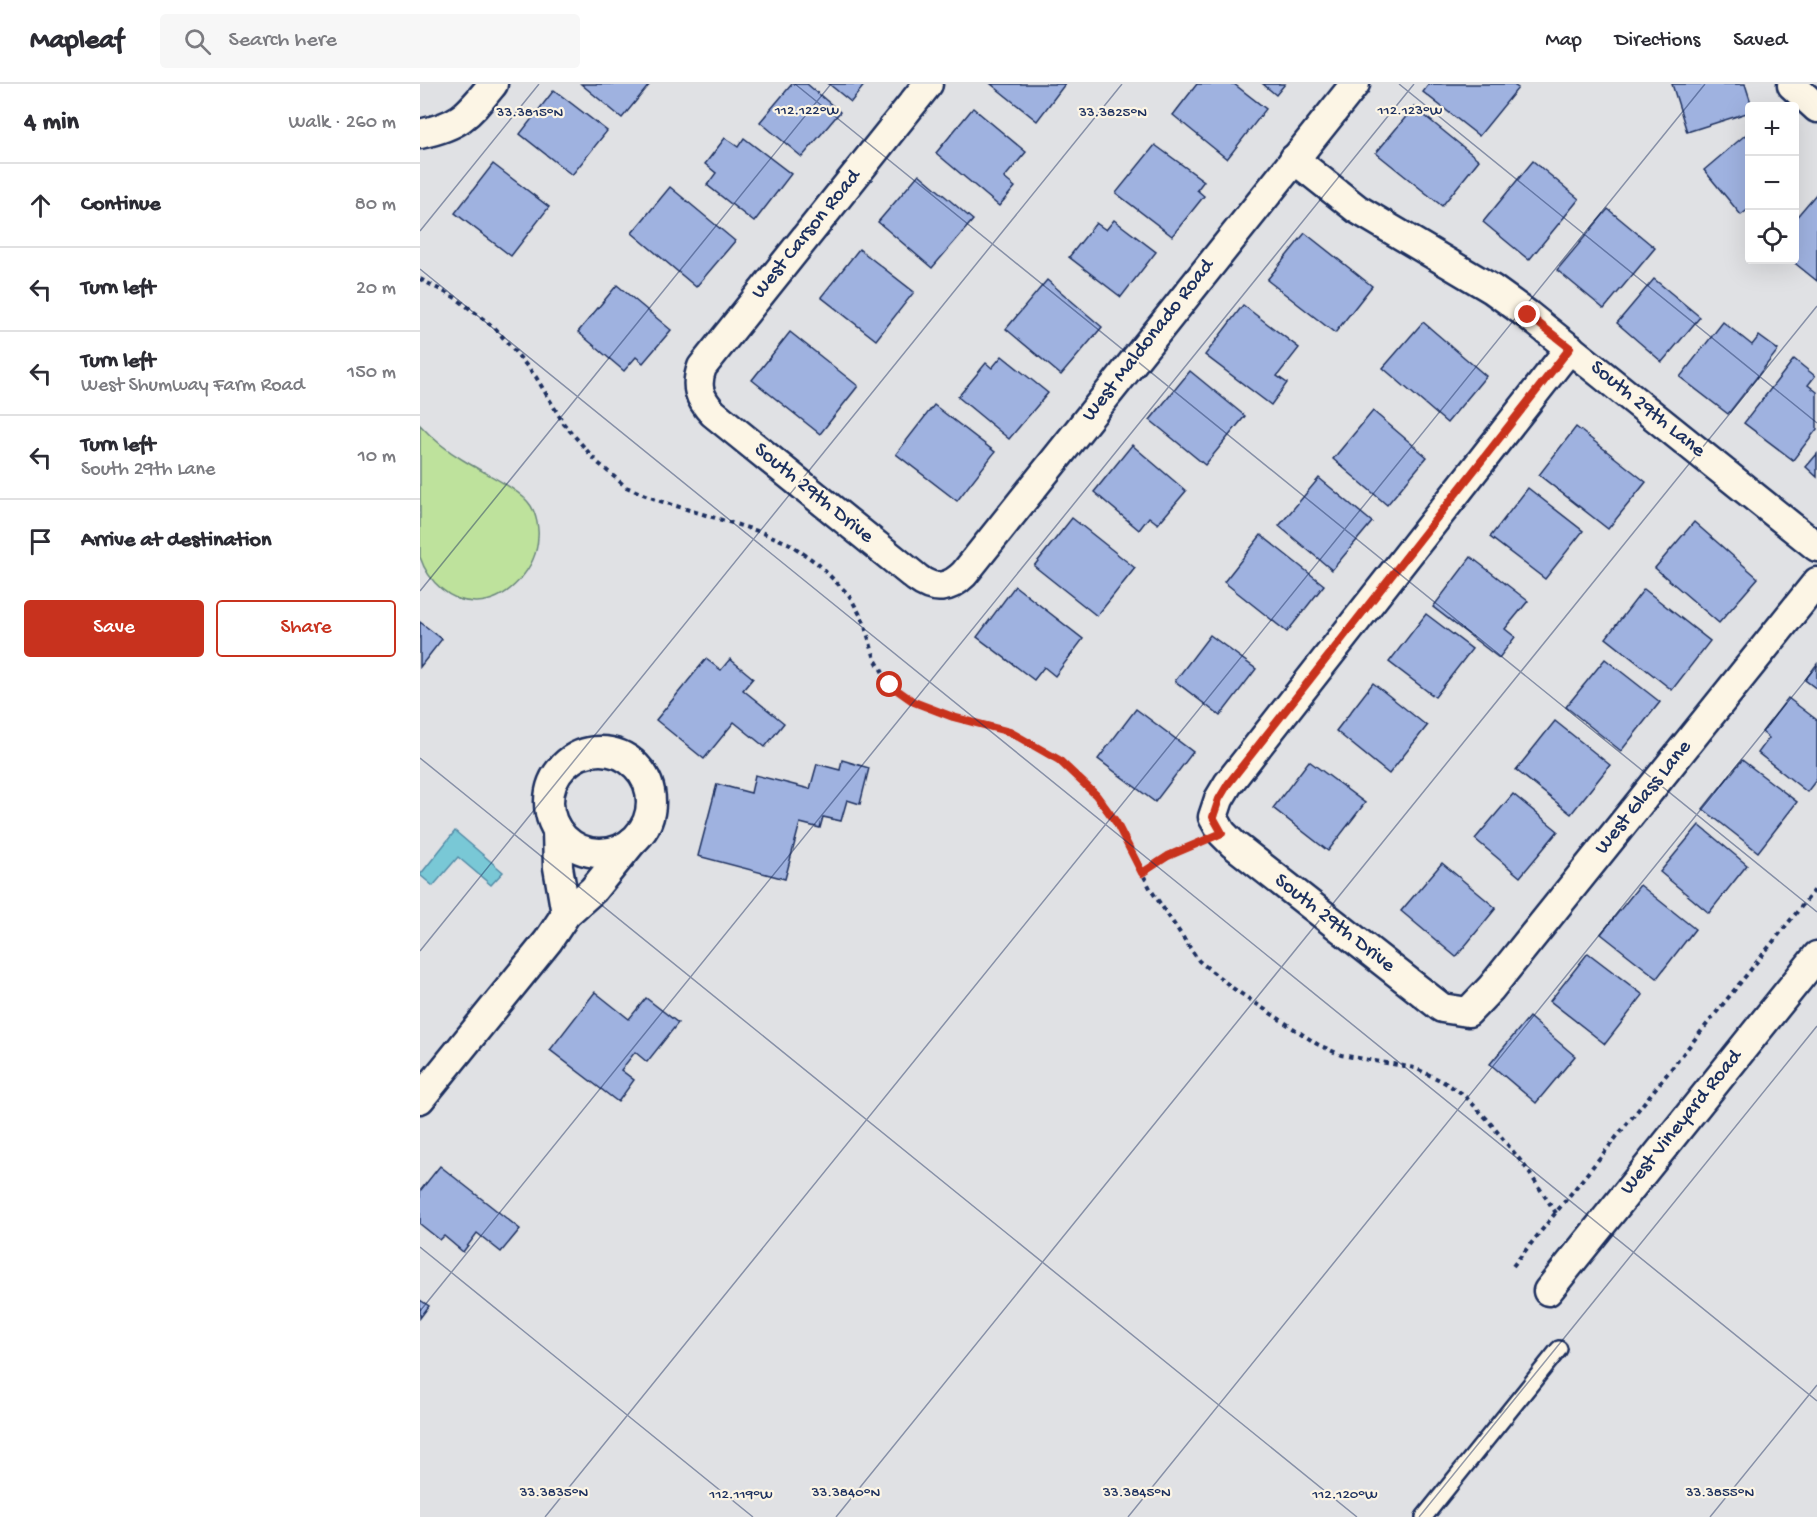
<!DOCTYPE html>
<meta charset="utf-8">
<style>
:root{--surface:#fff;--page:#f7f7f7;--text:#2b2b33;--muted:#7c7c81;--line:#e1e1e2;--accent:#c8321e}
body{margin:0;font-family:"Gochi Hand",sans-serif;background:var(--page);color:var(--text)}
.controls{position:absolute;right:18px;top:18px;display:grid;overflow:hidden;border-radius:6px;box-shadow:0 6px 24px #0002}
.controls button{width:54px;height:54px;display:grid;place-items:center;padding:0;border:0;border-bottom:2px solid var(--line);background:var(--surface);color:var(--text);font:30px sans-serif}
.stop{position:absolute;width:18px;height:18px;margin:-14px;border:4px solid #c8321e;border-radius:50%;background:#fff}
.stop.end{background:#c8321e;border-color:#fff;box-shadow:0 2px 6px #0008}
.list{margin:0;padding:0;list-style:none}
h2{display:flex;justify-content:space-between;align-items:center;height:78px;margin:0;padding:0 24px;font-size:26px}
h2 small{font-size:20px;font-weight:400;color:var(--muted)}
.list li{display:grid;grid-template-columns:39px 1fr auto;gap:18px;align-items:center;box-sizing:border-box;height:84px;padding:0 24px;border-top:2px solid var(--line)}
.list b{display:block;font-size:22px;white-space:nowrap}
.list p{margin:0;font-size:20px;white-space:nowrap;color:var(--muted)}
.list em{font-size:20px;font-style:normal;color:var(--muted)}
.actions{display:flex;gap:12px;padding:18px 24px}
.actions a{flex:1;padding:14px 0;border:2px solid var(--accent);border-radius:6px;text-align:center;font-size:21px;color:var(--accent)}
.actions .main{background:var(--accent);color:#fff}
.icon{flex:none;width:33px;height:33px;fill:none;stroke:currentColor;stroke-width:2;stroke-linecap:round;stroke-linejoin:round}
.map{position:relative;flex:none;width:1397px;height:1433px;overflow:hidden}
header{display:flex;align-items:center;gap:36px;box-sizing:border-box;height:84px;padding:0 30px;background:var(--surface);border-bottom:2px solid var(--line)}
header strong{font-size:28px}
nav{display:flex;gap:33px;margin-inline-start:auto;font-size:21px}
.search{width:420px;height:54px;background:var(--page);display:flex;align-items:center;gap:15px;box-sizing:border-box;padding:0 21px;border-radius:6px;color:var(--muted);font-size:22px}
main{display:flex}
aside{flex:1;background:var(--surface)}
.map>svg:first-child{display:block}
</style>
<header>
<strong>Mapleaf</strong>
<div class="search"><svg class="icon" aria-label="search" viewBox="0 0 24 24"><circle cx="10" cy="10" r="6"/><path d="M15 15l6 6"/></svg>Search here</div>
<nav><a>Map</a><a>Directions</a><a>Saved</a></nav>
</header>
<main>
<aside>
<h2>4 min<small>Walk · 260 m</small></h2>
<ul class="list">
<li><svg class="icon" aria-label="ahead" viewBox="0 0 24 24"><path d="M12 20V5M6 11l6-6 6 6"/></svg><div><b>Continue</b></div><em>80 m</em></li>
<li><svg class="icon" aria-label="left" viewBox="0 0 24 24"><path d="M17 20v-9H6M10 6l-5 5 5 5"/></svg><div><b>Turn left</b></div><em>20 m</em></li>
<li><svg class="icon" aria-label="left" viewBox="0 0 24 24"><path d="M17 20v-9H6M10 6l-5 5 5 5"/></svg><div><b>Turn left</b><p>West Shumway Farm Road</p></div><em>150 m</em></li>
<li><svg class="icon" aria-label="left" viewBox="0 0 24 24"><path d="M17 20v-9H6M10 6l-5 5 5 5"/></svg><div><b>Turn left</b><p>South 29th Lane</p></div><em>10 m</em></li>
<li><svg class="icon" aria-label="arrive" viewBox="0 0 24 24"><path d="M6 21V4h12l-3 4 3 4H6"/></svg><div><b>Arrive at destination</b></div></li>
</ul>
<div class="actions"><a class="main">Save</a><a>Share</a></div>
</aside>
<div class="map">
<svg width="1397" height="1433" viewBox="0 0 1397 1433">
<rect width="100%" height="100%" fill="#e0e1e4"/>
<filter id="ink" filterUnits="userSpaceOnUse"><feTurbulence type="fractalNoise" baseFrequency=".0167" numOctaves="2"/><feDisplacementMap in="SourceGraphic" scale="12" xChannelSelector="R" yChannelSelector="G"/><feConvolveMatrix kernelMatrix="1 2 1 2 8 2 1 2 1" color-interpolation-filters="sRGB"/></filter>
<g filter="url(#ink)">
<path fill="#bee29c" stroke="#6c887d" stroke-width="1.5" d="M0 341C13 355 26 366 43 376 60 387 101 405 111 422 116 430 119 444 118 453 117 484 88 517 57 518 30 519 8 497 0 473Z"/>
<polygon fill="#79c8d6" stroke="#538ba6" stroke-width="1.5" points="35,747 83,788 71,801 38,773 13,802 0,791"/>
<g fill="#9fb2e0" stroke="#1b2f5e" stroke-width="1.5">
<polygon points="161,0 230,0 202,34"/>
<polygon points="372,0 387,0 420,28 382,73 340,38"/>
<polygon points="409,0 445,0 431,18"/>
<polygon points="571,0 645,0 617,37"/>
<polygon points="777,0 814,0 846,25 807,75 753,31"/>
<polygon points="843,0 865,0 856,11"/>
<polygon points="1009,0 1092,0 1098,4 1059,52 1003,8"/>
<polygon points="1252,0 1325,0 1332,22 1330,22 1330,28 1267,48"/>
<polygon points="134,6 187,47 152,91 100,50"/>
<polygon points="994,23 1059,76 1022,122 956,69"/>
<polygon points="553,24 606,68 584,94 595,103 579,122 516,69"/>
<polygon points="1330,47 1330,124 1321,131 1284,86"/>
<polygon points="305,54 318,63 324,54 371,90 334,138 287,101 296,89 285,80"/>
<polygon points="735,61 784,97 777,106 784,112 752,152 696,109"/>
<polygon points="1113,77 1159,115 1109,176 1063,138"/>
<polygon points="73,80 129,123 91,172 35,129"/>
<polygon points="499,90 553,136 512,184 458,138"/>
<polygon points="250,103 315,157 276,203 212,149"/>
<polygon points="1397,109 1397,197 1371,176 1374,176 1374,136"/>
<polygon points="1188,125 1235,164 1184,225 1137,186"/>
<polygon points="694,136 736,168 701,213 649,173 676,139 686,146"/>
<polygon points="885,149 952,202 915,249 847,196"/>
<polygon points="439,165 494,208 456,256 401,213"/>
<polygon points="1234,195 1280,233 1242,278 1197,239"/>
<polygon points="627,196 682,243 641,291 586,245"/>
<polygon points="197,201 251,246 223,279 216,273 204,287 158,248"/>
<polygon points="823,221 879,264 857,292 867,299 851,321 785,271"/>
<polygon points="1003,238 1066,292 1027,339 963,284"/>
<polygon points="1303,238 1332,261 1339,252 1358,266 1308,330 1260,293"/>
<polygon points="370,248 438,302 400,350 332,296"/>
<polygon points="582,272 628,309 589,355 538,313 566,279 572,284"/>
<polygon points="1374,275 1395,292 1388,301 1397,308 1397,345 1373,376 1324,339"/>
<polygon points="770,287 825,332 785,381 730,336"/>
<polygon points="514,321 575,368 537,417 476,370"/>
<polygon points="953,327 1007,373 967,421 913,375"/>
<polygon points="1156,343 1226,398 1188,445 1119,391"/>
<polygon points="712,361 766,407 738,440 729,433 719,446 674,408"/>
<polygon points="1397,370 1397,393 1386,383"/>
<polygon points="899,394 952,438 912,486 859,442"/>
<polygon points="1108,404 1163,447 1125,495 1070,453"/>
<polygon points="652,434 715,484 677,532 614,482"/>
<polygon points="1274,438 1338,494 1299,539 1235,484"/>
<polygon points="841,451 904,501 867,548 804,498"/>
<polygon points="1051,473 1108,517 1085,545 1095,553 1079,574 1013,523"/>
<polygon points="595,502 663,555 635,592 624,583 614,596 557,553"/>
<polygon points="1224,505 1290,557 1252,606 1186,554"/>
<polygon points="1006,530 1052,565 1015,613 969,578"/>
<polygon points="0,538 22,555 0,583"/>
<polygon points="790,551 836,585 800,632 755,597"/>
<polygon points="286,575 301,586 310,575 333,594 323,606 364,639 345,663 314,638 284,675 236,636"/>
<polygon points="1185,575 1240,618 1201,667 1146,623"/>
<polygon points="1397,580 1397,605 1385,596"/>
<polygon points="953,599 1007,642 969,690 916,647"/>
<polygon points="1368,614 1397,636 1397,695 1387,708 1338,669 1349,654 1342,648"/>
<polygon points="716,625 773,668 735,718 678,675"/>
<polygon points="1135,637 1190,681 1151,730 1096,686"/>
<polygon points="422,676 449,684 440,720 427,716 421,737 403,733 400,744 380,739 365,795 278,772 297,700 331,709 335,691 390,705 397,680 420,686"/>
<polygon points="1322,676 1377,718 1338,768 1283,725"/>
<polygon points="889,677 945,719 908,767 853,724"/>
<polygon points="1093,710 1138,747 1100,793 1055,755"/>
<polygon points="1279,741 1327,781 1289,829 1240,788"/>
<polygon points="1022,779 1076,824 1036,873 981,827"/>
<polygon points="1220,801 1275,845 1237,894 1181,850"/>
<polygon points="1168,869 1223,911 1185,960 1130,917"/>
<polygon points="175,908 209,935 226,914 258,939 227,978 215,968 201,986 214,996 198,1018 130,966"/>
<polygon points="1109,933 1155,972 1116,1019 1070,980"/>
<polygon points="20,1082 100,1145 81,1168 57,1149 43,1168 24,1152 20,1156 0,1140 0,1107"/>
<polygon points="0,1216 9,1222 0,1234"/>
</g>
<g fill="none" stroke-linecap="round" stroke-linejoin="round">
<defs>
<polyline id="lane" points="1004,1433 1139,1265"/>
<g id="street">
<path d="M508 0 282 283C275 302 279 314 293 329L497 494C514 507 529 505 544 490L935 0"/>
<polyline points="1373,0 1372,1 1397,24"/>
<path d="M0 50C41 41 47 32 73 0"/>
<polyline points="874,75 937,125 1072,205 1108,231 1397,463"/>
<polyline points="1150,264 808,700 799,715 793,733 802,749 813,760 1022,924 1048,928 1071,904 1397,498"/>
<circle cx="180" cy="718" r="51"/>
<polyline points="137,746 138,783 146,830"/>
<polyline points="0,1015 128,857 146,830 173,806 212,758"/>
<polyline points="1128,1207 1397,872"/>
</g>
</defs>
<use href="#lane" stroke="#1b2f5e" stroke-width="20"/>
<use href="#street" stroke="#1b2f5e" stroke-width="33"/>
<g stroke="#1b2f5e" stroke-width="4" stroke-dasharray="4.5 4.5" stroke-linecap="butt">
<polyline points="0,195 36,214 76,245 116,293 144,340 177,378 206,403 240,417 341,448 370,460 398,480 429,511 443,536 455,575 470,601 493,618 533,633 590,648 639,676 676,711 696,738 731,806 779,877 814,905 897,960 921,971 995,984 1022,997 1043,1010 1067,1035 1104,1081 1136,1129"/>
<polyline points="722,789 749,772 776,760"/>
<polyline points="1093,1182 1397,803"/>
</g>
<use href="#lane" stroke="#fcf5e5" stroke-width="15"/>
<use href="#street" stroke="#fcf5e5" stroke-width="28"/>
</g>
</g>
<g fill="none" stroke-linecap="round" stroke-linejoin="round" filter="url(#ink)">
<polyline stroke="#c8321e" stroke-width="8" points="470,601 494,618 533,633 590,648 639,676 676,711 696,738 722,789 748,772 802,749 793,733 799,715 808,700 1150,264 1108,231"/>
</g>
<path fill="none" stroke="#1b2f5e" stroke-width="1.5" stroke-opacity="0.45" d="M375 0 1397 828M979 0 1397 339M0 147 119 0M0 185 1397 1317M0 507 411 0M0 674 937 1433M0 867 702 0M0 1163 333 1433M0 1227 994 0M125 1433 1285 0M416 1433 1397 222M708 1433 1397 582M999 1433 1397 942M1290 1433 1397 1301"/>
<g text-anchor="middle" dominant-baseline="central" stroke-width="4.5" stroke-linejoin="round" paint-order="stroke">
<g font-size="21" fill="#1b2f5e" stroke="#fcf5e5">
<text transform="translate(387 151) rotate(-51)">West Carson Road</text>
<text transform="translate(729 257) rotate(-52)">West Maldonado Road</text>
<text transform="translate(1227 326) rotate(39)">South 29th Lane</text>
<text transform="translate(393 410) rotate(39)">South 29th Drive</text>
<text transform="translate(1224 714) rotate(-51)">West Glass Lane</text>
<text transform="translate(914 840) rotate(38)">South 29th Drive</text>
<text transform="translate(1262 1039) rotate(-51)">West Vineyard Road</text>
</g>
</g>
<g font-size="15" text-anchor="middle" fill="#1b2f5e" stroke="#fcf5e5" stroke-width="4.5" stroke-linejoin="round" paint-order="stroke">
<text x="387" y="30">112.122°W</text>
<text x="990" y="30">112.123°W</text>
<text x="110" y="32">33.3815°N</text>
<text x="693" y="32">33.3825°N</text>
<text x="134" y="1412">33.3835°N</text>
<text x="426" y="1412">33.3840°N</text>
<text x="717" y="1412">33.3845°N</text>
<text x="1300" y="1412">33.3855°N</text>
<text x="321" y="1414">112.119°W</text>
<text x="925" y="1414">112.120°W</text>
</g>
</svg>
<div class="controls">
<button>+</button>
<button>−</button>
<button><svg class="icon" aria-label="locate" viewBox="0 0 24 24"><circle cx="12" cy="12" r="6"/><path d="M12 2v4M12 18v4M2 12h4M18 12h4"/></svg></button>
</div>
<div class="stop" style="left:470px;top:601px"></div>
<div class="stop end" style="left:1108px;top:231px"></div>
</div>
</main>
